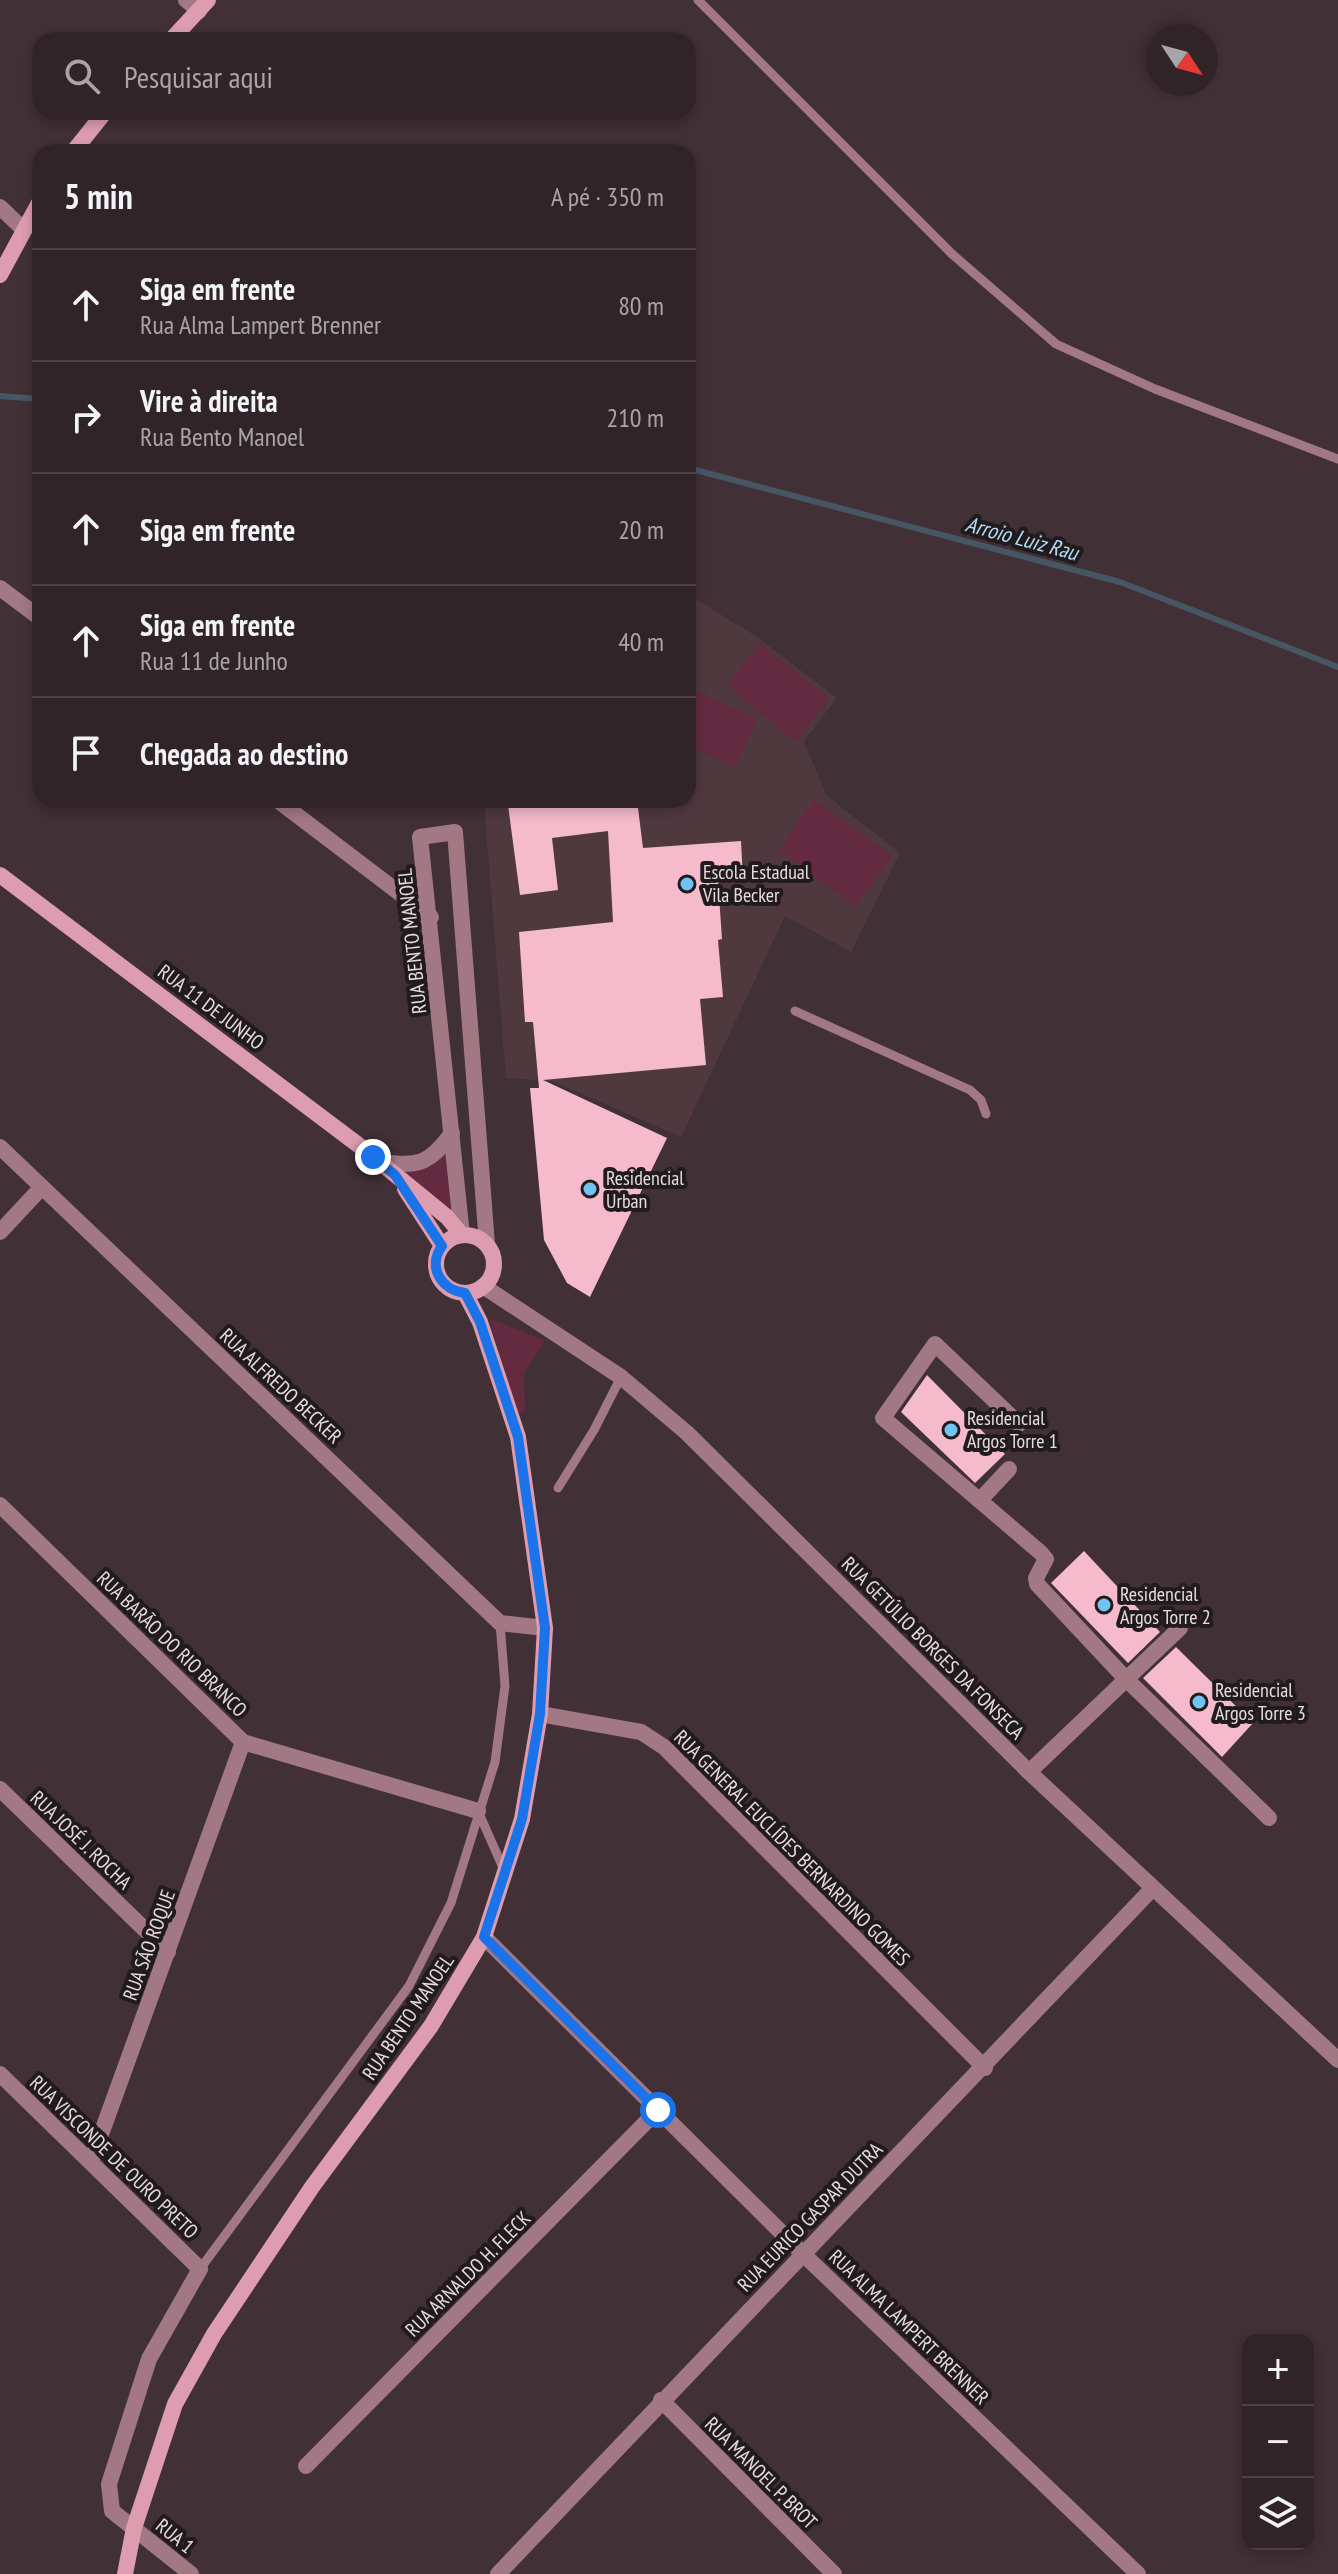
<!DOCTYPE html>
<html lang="pt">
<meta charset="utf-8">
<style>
:root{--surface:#312428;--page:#392c30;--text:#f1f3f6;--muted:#a8a4a8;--line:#4c4145}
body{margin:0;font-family:"PT Sans Narrow",sans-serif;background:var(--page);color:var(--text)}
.controls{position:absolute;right:24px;bottom:24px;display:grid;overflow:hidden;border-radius:16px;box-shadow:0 4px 12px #0003}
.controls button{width:72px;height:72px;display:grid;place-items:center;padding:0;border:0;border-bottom:2px solid var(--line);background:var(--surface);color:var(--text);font:40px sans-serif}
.compass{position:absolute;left:1146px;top:24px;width:72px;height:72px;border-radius:50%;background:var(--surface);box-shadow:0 4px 12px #0003;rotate:126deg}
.stop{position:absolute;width:24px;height:24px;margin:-18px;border:6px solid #1a73e8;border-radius:50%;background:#fff}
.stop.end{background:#1a73e8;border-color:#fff;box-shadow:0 2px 8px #0008}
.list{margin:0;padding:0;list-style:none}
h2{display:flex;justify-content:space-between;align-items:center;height:104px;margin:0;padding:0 32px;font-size:34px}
h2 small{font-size:26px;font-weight:400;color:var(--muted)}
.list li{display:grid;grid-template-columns:52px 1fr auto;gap:24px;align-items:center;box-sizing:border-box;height:112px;padding:0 32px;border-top:2px solid var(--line)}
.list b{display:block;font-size:30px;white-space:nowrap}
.list p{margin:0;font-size:26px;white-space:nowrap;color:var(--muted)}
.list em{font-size:26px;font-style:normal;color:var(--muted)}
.icon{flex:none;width:44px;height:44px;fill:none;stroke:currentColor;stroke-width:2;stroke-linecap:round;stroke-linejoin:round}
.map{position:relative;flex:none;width:1338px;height:2574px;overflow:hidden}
.search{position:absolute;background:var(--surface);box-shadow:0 4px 12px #0003;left:32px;top:32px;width:664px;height:88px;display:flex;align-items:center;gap:20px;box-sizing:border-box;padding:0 28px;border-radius:24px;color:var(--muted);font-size:30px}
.panel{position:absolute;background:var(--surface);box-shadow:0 4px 12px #0003;left:32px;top:144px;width:664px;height:664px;border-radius:24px}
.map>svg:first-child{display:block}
</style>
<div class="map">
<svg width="1338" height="2574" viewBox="0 0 1338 2574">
<rect width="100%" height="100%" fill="#413035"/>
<polygon fill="#50383f" points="688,594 757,637 837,698 804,741 826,795 900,853 851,952 785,916 681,1137 552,1081 506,1078 485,816 486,800 688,800"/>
<g fill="#642a3f">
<polygon points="760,644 829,699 795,741 727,685"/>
<polygon points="688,687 757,719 735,767 688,745"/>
<polygon points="814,800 892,856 856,906 778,850"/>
<polygon points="448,1147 452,1214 396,1169"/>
<polygon points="489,1318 545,1341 524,1373 525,1412 517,1414"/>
</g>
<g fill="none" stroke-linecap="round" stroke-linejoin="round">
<g stroke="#465763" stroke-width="6">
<polyline points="0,396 40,399"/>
<polyline points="688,468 1120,582 1338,667"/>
</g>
</g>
<g fill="#f5bacc">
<polygon points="543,800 637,800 643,848 741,841 743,880 718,881 722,939 718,940 723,997 700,999 706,1065 543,1080 667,1138 590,1297 567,1283 544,1240 530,1088 539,1088 533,1022 525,1022 519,932 613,922 608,831 552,838 558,890 520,895 508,805"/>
<polygon points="927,1375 1005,1454 975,1483 901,1412"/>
<polygon points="1084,1551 1160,1632 1128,1663 1051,1583"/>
<polygon points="1176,1647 1253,1723 1222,1757 1143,1678"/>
</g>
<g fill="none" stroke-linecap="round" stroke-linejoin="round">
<g stroke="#a17884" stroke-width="9">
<polyline points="698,0 952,254 1056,344 1155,389 1338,459"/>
<polyline points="795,1011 970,1090 981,1100 986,1114"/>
<polyline points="558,1488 594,1430 621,1377"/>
<polyline points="478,1811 504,1870"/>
<polyline points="200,2269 409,1986 451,1903 495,1762 505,1686 500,1623"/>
</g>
<g stroke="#a17884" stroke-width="16">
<polyline points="186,0 199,11"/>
<polyline points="0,207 23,229"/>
<polyline points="0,1147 500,1623 545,1628"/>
<polyline points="0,1232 42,1187"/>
<polyline points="483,1286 621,1377 687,1433 1029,1772 1338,2060"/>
<polyline points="1019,1424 935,1344 883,1418 1041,1553 1046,1559 1036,1578 1037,1584 1126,1679 1269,1818"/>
<polyline points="980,1500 1009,1469"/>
<polyline points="0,1505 243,1742 478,1811"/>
<polyline points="540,1714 641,1732 664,1747 985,2068"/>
<polyline points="1029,1772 1180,1628"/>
<polyline points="0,1789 168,1952"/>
<polyline points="484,1937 802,2253 1138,2574"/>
<polyline points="0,2074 200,2269 149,2359 109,2484 112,2511 191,2574"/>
<polyline points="91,2162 243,1742"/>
<polyline points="661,2400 834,2574"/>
<polyline points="306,2466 658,2110"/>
<polyline points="498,2574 1152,1889"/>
</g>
<g stroke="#a17884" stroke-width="16">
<polyline points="0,588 40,618"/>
<polyline points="277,800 431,917"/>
<path d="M379 1162C418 1166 428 1166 452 1133"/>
<polyline points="462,1235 420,837 455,832 487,1244"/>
</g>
<g stroke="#dd9cb0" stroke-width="16">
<polyline points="171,40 208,0"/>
<polyline points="73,152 105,112"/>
<polyline points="0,275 40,201"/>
<polyline points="0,875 365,1150 447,1217 462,1235"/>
<polyline points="405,1189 442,1246"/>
<circle cx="465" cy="1264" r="29"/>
<polyline points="125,2574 134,2528 175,2404 214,2334 312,2187 431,2026 484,1937 522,1819 540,1714 545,1628 518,1437 480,1322 465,1293"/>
</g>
</g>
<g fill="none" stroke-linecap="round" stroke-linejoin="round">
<path stroke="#1a73e8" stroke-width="10" d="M373 1157 395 1175 442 1246C427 1267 441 1290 465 1293L480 1322 518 1437 545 1628 540 1714 522 1819 484 1937 658 2110"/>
</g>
<g fill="#70c1f4" stroke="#221b1d" stroke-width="3">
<circle cx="687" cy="884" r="8"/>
<circle cx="590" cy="1189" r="8"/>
<circle cx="951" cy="1430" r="8"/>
<circle cx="1104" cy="1605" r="8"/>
<circle cx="1199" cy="1702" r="8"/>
</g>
<g text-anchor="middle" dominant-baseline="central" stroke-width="8" stroke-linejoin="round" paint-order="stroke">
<g font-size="20" fill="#e6dbde" stroke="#221b1d" text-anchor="start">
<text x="703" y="872">Escola Estadual<tspan x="703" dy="23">Vila Becker</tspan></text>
<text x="606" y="1178">Residencial<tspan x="606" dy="23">Urban</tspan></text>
<text x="967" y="1418">Residencial<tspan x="967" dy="23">Argos Torre 1</tspan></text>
<text x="1120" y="1594">Residencial<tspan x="1120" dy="23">Argos Torre 2</tspan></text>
<text x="1215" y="1690">Residencial<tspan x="1215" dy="23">Argos Torre 3</tspan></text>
</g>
<g font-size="20" fill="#e6dbde" stroke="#221b1d">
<text transform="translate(412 941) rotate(-96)">RUA BENTO MANOEL</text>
<text transform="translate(211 1007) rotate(37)">RUA 11 DE JUNHO</text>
<text transform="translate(281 1386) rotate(43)">RUA ALFREDO BECKER</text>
<text transform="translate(172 1644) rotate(44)">RUA BARÃO DO RIO BRANCO</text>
<text transform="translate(933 1648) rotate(45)">RUA GETÚLIO BORGES DA FONSECA</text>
<text transform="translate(81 1840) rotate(44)">RUA JOSÉ J. ROCHA</text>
<text transform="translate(792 1848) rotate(45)">RUA GENERAL EUCLÍDES BERNARDINO GOMES</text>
<text transform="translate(149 1945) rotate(-70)">RUA SÃO ROQUE</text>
<text transform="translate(408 2017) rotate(-56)">RUA BENTO MANOEL</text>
<text transform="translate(114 2157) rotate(44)">RUA VISCONDE DE OURO PRETO</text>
<text transform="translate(810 2217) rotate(-46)">RUA EURICO GASPAR DUTRA</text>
<text transform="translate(468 2274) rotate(-45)">RUA ARNALDO H. FLECK</text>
<text transform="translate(909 2327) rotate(44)">RUA ALMA LAMPERT BRENNER</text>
<text transform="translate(761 2473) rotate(45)">RUA MANOEL P. BROT</text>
<text transform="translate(175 2536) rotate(39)">RUA 1</text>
</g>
<g font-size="22" font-style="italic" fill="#b2dcf8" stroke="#221b1d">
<text transform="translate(1022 538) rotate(15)">Arroio Luiz Rau</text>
</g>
</g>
</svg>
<div class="controls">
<button>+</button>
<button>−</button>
<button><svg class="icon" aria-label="layers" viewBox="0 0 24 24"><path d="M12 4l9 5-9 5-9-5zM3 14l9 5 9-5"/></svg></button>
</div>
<svg class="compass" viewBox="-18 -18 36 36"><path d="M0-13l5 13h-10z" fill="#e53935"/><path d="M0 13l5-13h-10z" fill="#a8a4a8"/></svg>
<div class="stop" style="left:658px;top:2110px"></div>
<div class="stop end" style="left:373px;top:1157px"></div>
<div class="search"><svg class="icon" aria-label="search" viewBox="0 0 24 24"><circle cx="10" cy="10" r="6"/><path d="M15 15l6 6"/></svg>Pesquisar aqui</div>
<section class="panel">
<h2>5 min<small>A pé · 350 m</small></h2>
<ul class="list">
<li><svg class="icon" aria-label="ahead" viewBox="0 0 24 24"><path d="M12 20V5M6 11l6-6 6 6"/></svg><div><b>Siga em frente</b><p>Rua Alma Lampert Brenner</p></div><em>80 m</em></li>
<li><svg class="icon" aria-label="right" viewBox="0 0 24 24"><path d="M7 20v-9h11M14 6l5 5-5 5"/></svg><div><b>Vire à direita</b><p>Rua Bento Manoel</p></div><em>210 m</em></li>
<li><svg class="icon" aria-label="ahead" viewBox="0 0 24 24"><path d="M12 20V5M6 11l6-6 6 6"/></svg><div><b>Siga em frente</b></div><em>20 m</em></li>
<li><svg class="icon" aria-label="ahead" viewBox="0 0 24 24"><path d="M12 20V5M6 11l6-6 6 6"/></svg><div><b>Siga em frente</b><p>Rua 11 de Junho</p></div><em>40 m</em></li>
<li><svg class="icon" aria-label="arrive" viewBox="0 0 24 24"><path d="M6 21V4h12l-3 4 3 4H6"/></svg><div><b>Chegada ao destino</b></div></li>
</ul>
</section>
</div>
